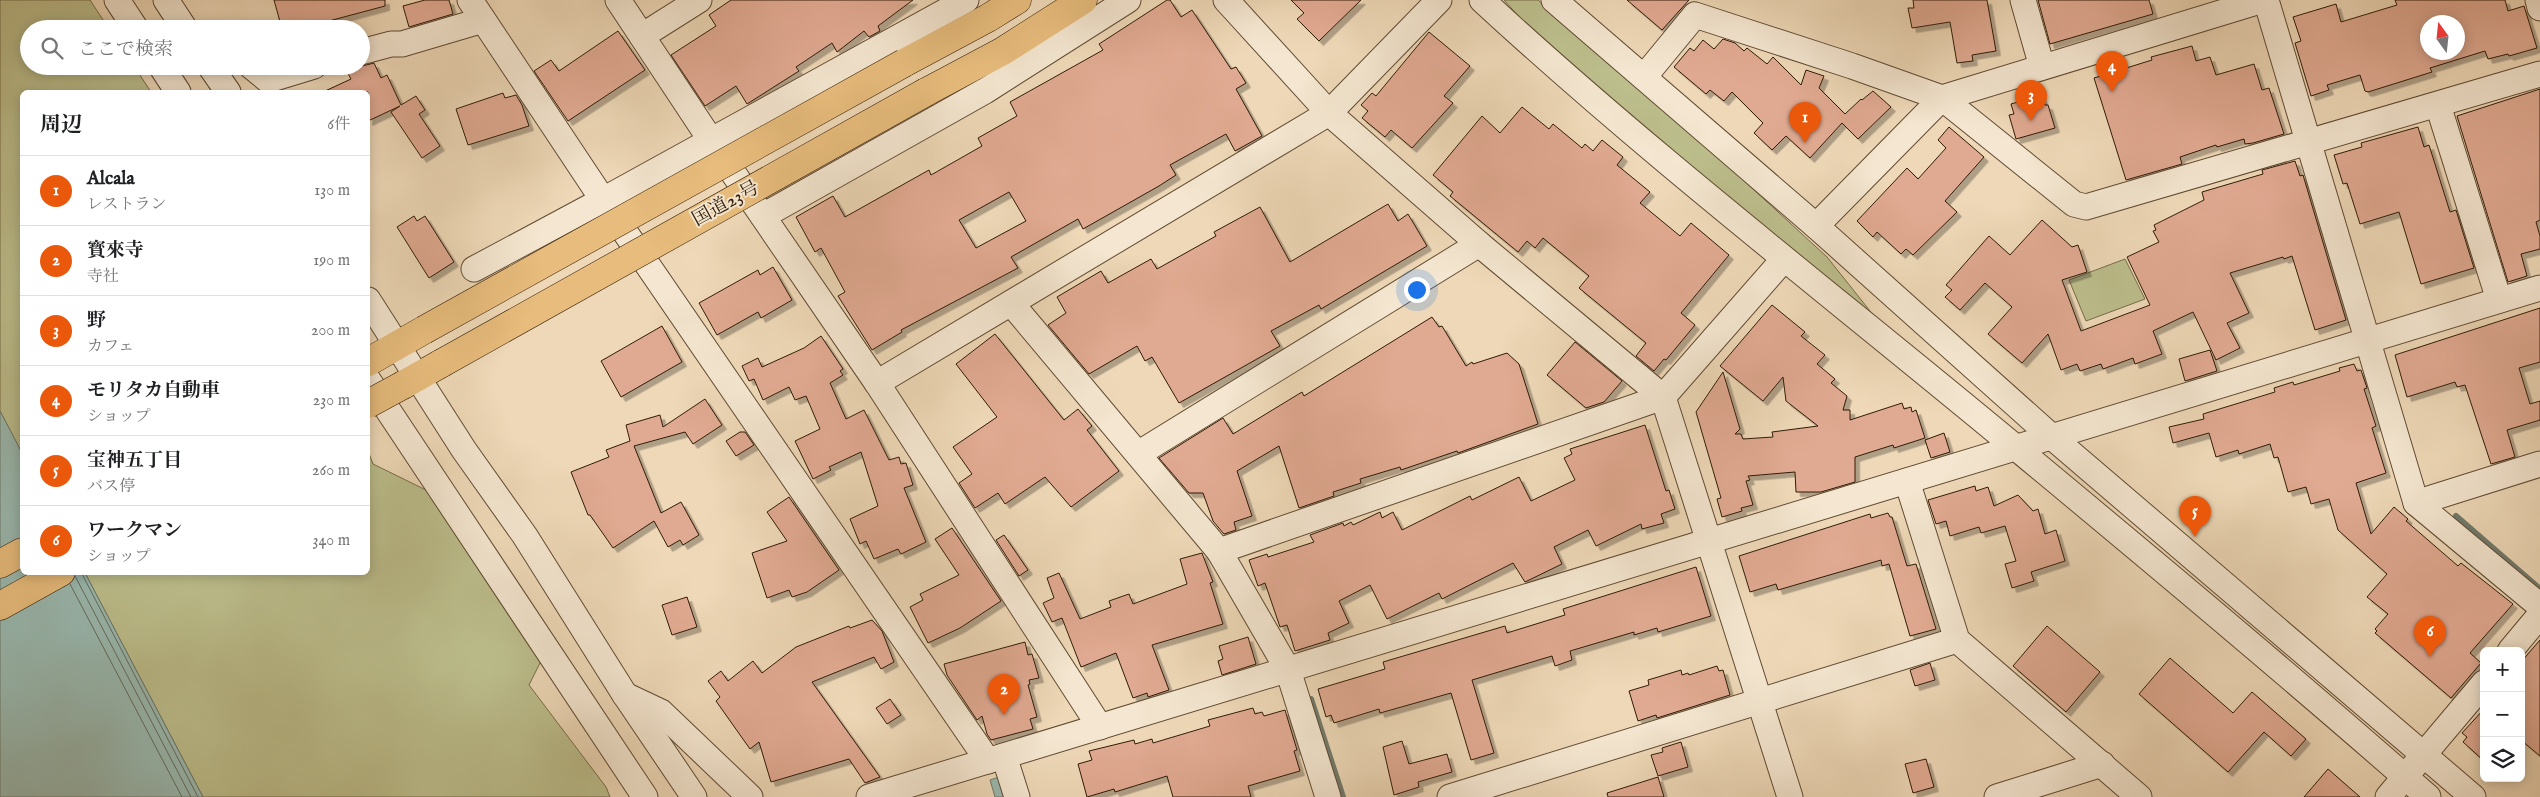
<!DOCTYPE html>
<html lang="ja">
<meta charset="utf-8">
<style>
:root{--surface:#fff;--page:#f6f6f6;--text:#202124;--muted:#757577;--line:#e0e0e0;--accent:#ea580c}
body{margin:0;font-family:"IM FELL English","Noto Serif JP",serif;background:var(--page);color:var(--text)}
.controls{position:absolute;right:15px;bottom:15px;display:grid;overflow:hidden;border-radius:8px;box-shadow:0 2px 12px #0003}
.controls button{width:45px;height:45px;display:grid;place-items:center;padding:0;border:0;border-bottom:1px solid var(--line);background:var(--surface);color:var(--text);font:25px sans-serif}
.compass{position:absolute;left:2420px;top:15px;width:45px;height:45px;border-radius:50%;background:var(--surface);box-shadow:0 2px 12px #0003;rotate:345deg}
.you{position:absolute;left:1416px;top:289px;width:18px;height:18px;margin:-12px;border:4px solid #fff;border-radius:50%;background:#1a73e8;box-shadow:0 0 0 8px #1a73e833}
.badge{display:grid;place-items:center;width:32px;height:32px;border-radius:50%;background:var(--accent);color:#fff;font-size:16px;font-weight:700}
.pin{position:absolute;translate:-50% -41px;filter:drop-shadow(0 1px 2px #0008)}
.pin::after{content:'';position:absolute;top:26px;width:18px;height:15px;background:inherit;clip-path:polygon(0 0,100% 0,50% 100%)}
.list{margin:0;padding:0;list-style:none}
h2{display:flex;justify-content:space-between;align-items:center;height:65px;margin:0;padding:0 20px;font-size:21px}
h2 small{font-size:16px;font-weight:400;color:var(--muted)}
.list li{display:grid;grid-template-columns:32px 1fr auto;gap:15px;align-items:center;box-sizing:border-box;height:70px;padding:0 20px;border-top:1px solid var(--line)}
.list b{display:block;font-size:19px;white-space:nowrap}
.list p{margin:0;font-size:16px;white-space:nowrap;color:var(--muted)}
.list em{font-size:16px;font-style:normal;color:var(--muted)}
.icon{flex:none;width:28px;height:28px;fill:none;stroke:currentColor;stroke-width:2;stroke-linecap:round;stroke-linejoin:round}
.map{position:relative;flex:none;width:2540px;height:797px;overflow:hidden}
.search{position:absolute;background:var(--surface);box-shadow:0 2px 12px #0003;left:20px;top:20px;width:350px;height:55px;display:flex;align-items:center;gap:12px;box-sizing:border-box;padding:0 18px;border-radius:28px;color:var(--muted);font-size:19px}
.panel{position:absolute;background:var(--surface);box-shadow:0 2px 12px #0003;left:20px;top:90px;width:350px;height:485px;border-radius:8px}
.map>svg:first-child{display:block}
</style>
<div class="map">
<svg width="2540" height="797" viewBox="0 0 2540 797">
<defs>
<filter id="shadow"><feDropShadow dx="4.5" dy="4.5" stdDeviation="0" flood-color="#0004"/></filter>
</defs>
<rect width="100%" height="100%" fill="#eed8b7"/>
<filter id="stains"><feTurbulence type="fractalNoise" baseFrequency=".004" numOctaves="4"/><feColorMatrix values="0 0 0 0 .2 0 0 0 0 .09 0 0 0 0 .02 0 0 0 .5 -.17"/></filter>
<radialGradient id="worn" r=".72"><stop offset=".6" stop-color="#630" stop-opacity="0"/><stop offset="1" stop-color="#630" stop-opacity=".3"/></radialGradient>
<g fill="#bcbe8c" stroke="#766c49">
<polygon points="0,0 90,0 109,29 29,29 29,66 134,66 151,92 22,92 22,453 0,411"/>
<polygon points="1504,0 1538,0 1691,132 1827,257 1882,326 1536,36"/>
<polygon points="2125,259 2145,299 2086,321 2069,280"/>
<polygon points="368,451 373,464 428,491 542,659 529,685 606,787 610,797 203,797 85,573 368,572"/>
</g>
<g fill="#99b9b0" stroke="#6f7a6c">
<polygon points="0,411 22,453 22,572 85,573 203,797 0,797"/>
<polygon points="999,777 1005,797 995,797 990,780"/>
</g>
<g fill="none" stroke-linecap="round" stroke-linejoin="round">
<g stroke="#646a5b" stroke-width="1">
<polyline points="81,572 198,797"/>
<polyline points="75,576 191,797"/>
<polyline points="70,584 182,797"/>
</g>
<g stroke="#6f7a6c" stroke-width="6">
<polyline points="2456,516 2540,589"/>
<polyline points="1311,699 1343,797"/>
</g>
</g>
<g fill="#e0a991" stroke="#301b06" fill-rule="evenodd" filter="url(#shadow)">
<polygon points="274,0 385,0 385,6 299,29 282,29"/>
<polygon points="425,0 449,0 453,14 409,27 403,6"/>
<polygon points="731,0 913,0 878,26 880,31 869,37 864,31 837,52 832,43 796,67 799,71 747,104 736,86 705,106 671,55 716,26 709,15"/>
<path d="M1167 0H1170L1181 17 1192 10 1231 69 1236 67 1246 83 1236 89 1262 136 1235 151 1226 134 1170 165 1176 175 1159 186 1083 229 1078 219 1011 257 1018 268 901 330 902 332 872 350 838 296 845 292 821 248 815 252 796 217 833 196 845 217 929 170 931 175 982 146 978 138 1017 116 1010 102 1103 50 1099 44ZM1009 192 1026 221 976 248 959 220Z"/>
<polygon points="1291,0 1361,0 1319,41 1297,19 1304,13"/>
<polygon points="1627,0 1689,0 1662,30"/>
<polygon points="1913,0 1987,0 1996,51 1972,55 1973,61 1957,63 1950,22 1912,28 1908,8 1914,8"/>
<polygon points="2038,0 2149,0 2153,14 2050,44"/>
<path d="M2395 0H2505L2508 11 2524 6 2537 48 2509 56 2508 54 2488 59 2485 51 2430 68 2432 72 2368 92 2365 91 2360 75 2327 85 2329 90 2311 96 2295 43 2301 41 2293 17 2336 4 2341 22 2397 5ZM2428 22H2458V52H2428Z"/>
<polygon points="618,31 645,70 568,121 534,71 551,60 559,71"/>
<polygon points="1429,32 1470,66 1444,96 1453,103 1412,148 1391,130 1385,137 1362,118 1368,111 1361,105 1372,93 1376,96"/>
<polygon points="1723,39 1735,43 1744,51 1747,48 1767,64 1773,57 1801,85 1806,70 1824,76 1819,88 1845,114 1861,99 1862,100 1873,91 1891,107 1858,139 1842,123 1810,158 1786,136 1772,150 1754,133 1763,123 1732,92 1724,101 1710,90 1706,94 1674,67 1690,48 1694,51 1703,40 1714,49"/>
<polygon points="2192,46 2196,61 2210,57 2216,75 2254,64 2262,90 2269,88 2284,134 2253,143 2245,144 2244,139 2217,147 2216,145 2180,157 2182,164 2126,180 2094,78 2152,60 2151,57"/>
<polygon points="374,63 381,78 387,75 401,105 416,96 425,110 419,114 440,146 422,158 391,112 400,106 368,121 368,92 323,92 351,79 346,70"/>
<polygon points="2540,89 2540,220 2536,222 2540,236 2540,249 2521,254 2527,276 2508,282 2457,116"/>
<polygon points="503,93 505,98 516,95 522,105 529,126 468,145 456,109"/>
<polygon points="2041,95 2045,105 2048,105 2055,128 2016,139 2009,115 2014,114 2011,104"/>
<polygon points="1522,107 1549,129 1553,124 1582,148 1585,144 1593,151 1602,140 1623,157 1617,165 1650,192 1640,203 1680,236 1691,223 1729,255 1681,313 1695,325 1666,360 1664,359 1654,371 1636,356 1646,343 1579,288 1589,276 1543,238 1535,248 1527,241 1518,252 1450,196 1453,192 1433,175 1482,116 1500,133"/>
<polygon points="1949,127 1984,157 1945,201 1957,212 1913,255 1906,249 1901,254 1877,232 1873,237 1857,221 1907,168 1918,179 1946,148 1938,140"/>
<polygon points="2418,127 2424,147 2429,145 2450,212 2456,210 2474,268 2421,284 2399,212 2360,224 2347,183 2343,184 2334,155 2362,147 2361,143"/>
<polygon points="2295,161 2300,176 2303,175 2346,320 2315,330 2292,256 2284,259 2283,257 2230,273 2249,313 2227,323 2240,348 2216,360 2193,312 2153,331 2162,354 2135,364 2133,358 2103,369 2101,364 2080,371 2077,364 2061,370 2048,334 2022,363 1988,334 2012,307 1985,283 1960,310 1945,297 1952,290 1946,285 1989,236 2010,255 2042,220 2072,247 2078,245 2087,272 2062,280 2081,331 2150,305 2127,257 2159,242 2153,231 2156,230 2154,225 2204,200 2202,192 2263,174 2262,170"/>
<polygon points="1388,204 1398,221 1408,214 1427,246 1321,309 1319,305 1271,331 1280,346 1179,403 1152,357 1145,361 1137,346 1089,374 1048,325 1066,313 1057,297 1101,271 1108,283 1151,259 1157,269 1216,236 1214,232 1260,207 1290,262"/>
<polygon points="414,216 417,221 425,216 454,262 429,278 397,227"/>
<polygon points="773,267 792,300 761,318 758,312 717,335 699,303 758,270 760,275"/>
<polygon points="1772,305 1805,332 1801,336 1825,355 1817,364 1835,379 1831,383 1847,396 1843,410 1850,410 1850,420 1902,403 1904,409 1911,407 1912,412 1916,410 1925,438 1894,448 1893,445 1855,457 1855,482 1821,492 1796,492 1795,472 1748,476 1750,480 1746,481 1753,505 1741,508 1742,511 1722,517 1717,499 1721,498 1696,412 1723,372 1740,429 1735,434 1741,434 1743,439 1773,437 1772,432 1818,426 1786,401 1783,377 1763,401 1720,366"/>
<polygon points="2540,308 2540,362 2519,368 2530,404 2540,401 2540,420 2507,430 2515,457 2491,464 2465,385 2457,387 2455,382 2407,397 2395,355"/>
<polygon points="1432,317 1439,327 1442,326 1466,366 1472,362 1473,364 1507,353 1519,364 1538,424 1458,453 1457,451 1401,470 1400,467 1360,479 1361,483 1333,492 1334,496 1299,508 1279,446 1237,471 1252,516 1234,522 1236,530 1224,534 1213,521 1203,493 1189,493 1159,458 1223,418 1233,434 1302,392 1304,396"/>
<polygon points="662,326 682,362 621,397 601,361"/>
<polygon points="995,334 1064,420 1078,409 1092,426 1087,430 1119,471 1071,507 1045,477 1005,504 998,493 975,508 959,483 972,474 953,447 997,417 956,364"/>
<polygon points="821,336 843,369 840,371 843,375 830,383 846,419 864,410 889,460 899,457 901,464 906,463 913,485 904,488 926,542 901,554 898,549 874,559 866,541 860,544 850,519 878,506 861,452 829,467 831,470 813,479 795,441 820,429 806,396 795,400 789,387 763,400 754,379 749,381 742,366 758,358 762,367 804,348"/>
<polygon points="1575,342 1622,381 1604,402 1586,408 1547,375"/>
<polygon points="2210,350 2217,371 2185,381 2179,359"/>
<polygon points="2354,364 2357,371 2361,370 2367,388 2364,389 2376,426 2372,428 2386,473 2356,483 2371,534 2394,507 2408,519 2406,521 2458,566 2461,563 2513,604 2470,653 2481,663 2451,698 2375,633 2377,631 2375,629 2388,614 2367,597 2387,574 2338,530 2329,499 2311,504 2306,487 2288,492 2278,457 2274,458 2270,444 2239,454 2238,450 2216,457 2209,433 2173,443 2169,427 2204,419 2203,414 2275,392 2274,388 2293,382 2294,385 2340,371 2339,368"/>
<polygon points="705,399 722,425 693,444 685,432 634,446 661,513 681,502 699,535 683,545 680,540 668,547 654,521 613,548 590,515 588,515 571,472 609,457 606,450 630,441 626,425 660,415 663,427"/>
<polygon points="1645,425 1666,491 1669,490 1675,509 1661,514 1664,523 1642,529 1641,524 1596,546 1588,530 1554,547 1562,564 1525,582 1513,563 1442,599 1439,593 1387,619 1370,585 1339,601 1349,623 1328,633 1330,640 1295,651 1287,625 1280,627 1265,583 1258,586 1249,560 1267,554 1268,557 1314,542 1310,535 1343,523 1344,526 1351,522 1353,525 1380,512 1382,518 1393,512 1402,530 1470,496 1472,500 1519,477 1531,501 1575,480 1564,458 1572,454 1570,449"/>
<polygon points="740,432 745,432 754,445 736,456 726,441"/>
<polygon points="1944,433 1950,452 1931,458 1925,440"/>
<polygon points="1975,486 1976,491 1988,487 1994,506 2018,495 2033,511 2038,509 2045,534 2056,530 2065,561 2031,572 2034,581 2012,588 2005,564 2016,561 2005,526 1981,533 1979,527 1950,536 1946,521 1936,524 1928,500"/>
<polygon points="789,497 839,570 807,592 792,597 789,590 767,598 752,553 787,541 767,512"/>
<polygon points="1888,513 1890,517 1892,517 1907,566 1916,564 1936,629 1910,636 1889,564 1882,566 1881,560 1778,590 1776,584 1750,592 1739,556 1870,514 1871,518"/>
<polygon points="952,528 1001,601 960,628 928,643 910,607 923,600 920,594 959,575 935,539"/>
<polygon points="1004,535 1028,570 1019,576 996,540"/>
<polygon points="1202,553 1213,582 1210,583 1223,624 1152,645 1169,690 1148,697 1147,693 1133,698 1116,653 1081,667 1062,618 1052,622 1043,603 1054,598 1047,578 1059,573 1080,619 1111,607 1109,601 1129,594 1133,604 1187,584 1180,559"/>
<polygon points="1696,567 1711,616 1658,632 1657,628 1634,635 1634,632 1570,651 1572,660 1555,666 1552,656 1472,680 1494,753 1471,760 1451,693 1380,713 1379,709 1334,723 1331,715 1326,717 1318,689 1385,669 1383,662 1505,626 1507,633 1565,615 1563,609"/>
<polygon points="687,597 697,627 672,635 662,605"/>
<polygon points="872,620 882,631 894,662 881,669 874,657 812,682 880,777 865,783 849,759 771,782 759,742 750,749 716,701 720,697 708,681 721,671 728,681 753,661 762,673 796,647 849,626 850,628"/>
<polygon points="2047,626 2100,672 2066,712 2013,666"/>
<polygon points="1248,637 1256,664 1222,675 1218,661 1223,659 1219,646"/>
<polygon points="2540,640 2540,756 2521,740 2521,662"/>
<polygon points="1025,642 1028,655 1032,654 1039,678 1029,680 1030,684 1028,685 1037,717 1030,719 1033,729 991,740 987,734 982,716 977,720 947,675 944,664"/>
<polygon points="2170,658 2233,713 2252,692 2306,739 2291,756 2264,732 2228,772 2139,694"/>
<polygon points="1930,663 1935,680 1915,686 1910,670"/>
<polygon points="1717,666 1719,671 1723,670 1730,695 1657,718 1656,715 1638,721 1629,691 1649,685 1648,680 1681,670 1682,675 1688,673 1689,675"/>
<polygon points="890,699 901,715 887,724 876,708"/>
<polygon points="1253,708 1255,714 1262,712 1264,716 1285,710 1297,750 1294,751 1300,771 1248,786 1251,797 1173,797 1167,776 1115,792 1114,789 1087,797 1078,764 1092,760 1089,751 1134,740 1135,744 1152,739 1153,743 1210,726 1208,720"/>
<polygon points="2484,709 2484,761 2463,742 2467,737 2462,733"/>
<polygon points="1402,741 1409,764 1447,754 1452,772 1418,782 1419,787 1394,795 1383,747"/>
<polygon points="1681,742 1688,767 1658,776 1651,755 1663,752 1662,748"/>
<polygon points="1926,759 1934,787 1913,793 1905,764"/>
<polygon points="2328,769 2360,797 2304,797"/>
<polygon points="1658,777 1664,797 1608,797 1607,793"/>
</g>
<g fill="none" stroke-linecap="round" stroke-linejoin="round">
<defs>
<g id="minor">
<polyline points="117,0 136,29"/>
<polyline points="166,0 185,29"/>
<polyline points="470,0 603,200 966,0"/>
<polyline points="618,0 712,142 877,383 1100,727"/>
<polyline points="1226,0 1329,113 1479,244 1663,397 1790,797"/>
<path d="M1482 0C1653 158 1837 299 2015 447 2154 562 2293 678 2428 797"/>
<polyline points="1554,0 1816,226 2052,437 2473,797"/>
<polyline points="2023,0 2042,67"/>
<polyline points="2266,0 2416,503 2540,606"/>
<polyline points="2538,0 2540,8"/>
<polyline points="642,36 699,0"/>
<polyline points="361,52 391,44 402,44 483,20"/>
<polyline points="161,66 178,92"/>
<polyline points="210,66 228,92"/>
<polyline points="251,66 268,80 314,66"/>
<polyline points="1644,77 1695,15 1852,66 1942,98 2074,204 2086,207 2540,74"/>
<polyline points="2438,105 2499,300"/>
<polyline points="763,216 985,91 1128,0"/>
<polyline points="1816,226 1942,98 2263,0"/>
<polyline points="474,269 603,200 988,761"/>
<polyline points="368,300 464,450 525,536 625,695 694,797"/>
<polyline points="1011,303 1219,551 1288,670 1328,797"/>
<polyline points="368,380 645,797"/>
<polyline points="877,383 1329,113 1439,0"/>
<polyline points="1138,454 1479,244"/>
<polyline points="1907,481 1957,640 2139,797"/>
<polyline points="2416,503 2540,464"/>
<polyline points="1219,551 1663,397 1783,260"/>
<polyline points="2510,651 2540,615"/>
<polyline points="625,695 661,712 750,797"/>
<polyline points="1004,756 1017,797"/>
<polyline points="869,797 2540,288"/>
<polyline points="1450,797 1957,640"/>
<polyline points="1997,797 2102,764"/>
<polyline points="2388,797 2484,683"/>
</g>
<g id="highway">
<polyline points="904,63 988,18 1017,0"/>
<polyline points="926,92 1003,51 1083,0"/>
<polyline points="368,362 424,330"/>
<polyline points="403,385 442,363"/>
<polyline points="0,564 22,552"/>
<polyline points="0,606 61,572"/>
</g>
</defs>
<use href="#minor" stroke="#604a32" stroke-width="27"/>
<use href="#highway" stroke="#301b06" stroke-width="29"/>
<use href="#minor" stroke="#f4e6d0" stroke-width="25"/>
<use href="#highway" stroke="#e7bc7c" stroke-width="28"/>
<defs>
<g id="highway-bridge">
<polyline points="424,330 904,63"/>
<polyline points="442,363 926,92"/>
<polyline points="368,404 403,385"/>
</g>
</defs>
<use href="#highway-bridge" stroke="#301b06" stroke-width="29" stroke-linecap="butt"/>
<use href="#highway-bridge" stroke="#e7bc7c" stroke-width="28"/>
</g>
<g text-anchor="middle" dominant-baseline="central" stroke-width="4" stroke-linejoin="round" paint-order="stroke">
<g font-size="19" fill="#301b06" stroke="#f4e6d0">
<text transform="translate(726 204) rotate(-29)">国道23号</text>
</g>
</g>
<rect width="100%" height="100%" filter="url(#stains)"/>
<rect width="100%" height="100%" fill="url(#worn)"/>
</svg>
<div class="controls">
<button>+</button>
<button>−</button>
<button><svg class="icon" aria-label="layers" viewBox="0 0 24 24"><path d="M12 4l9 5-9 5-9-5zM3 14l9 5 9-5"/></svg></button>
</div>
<svg class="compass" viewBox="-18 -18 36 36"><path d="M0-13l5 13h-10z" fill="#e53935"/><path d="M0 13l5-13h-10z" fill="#757577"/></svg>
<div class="you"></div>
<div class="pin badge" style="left:1805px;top:143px">1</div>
<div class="pin badge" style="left:1004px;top:715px">2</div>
<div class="pin badge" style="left:2031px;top:121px">3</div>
<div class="pin badge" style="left:2112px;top:92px">4</div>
<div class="pin badge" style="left:2195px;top:537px">5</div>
<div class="pin badge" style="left:2430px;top:657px">6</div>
<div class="search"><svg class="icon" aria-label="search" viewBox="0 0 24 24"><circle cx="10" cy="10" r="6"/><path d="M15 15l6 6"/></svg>ここで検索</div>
<section class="panel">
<h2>周辺<small>6件</small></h2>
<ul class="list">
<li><span class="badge">1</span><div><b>Alcala</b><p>レストラン</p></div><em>130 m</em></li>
<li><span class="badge">2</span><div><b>寳來寺</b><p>寺社</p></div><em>190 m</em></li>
<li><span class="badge">3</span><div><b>野</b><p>カフェ</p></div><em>200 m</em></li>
<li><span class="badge">4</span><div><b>モリタカ自動車</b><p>ショップ</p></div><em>230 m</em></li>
<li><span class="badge">5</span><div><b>宝神五丁目</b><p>バス停</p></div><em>260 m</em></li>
<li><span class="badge">6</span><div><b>ワークマン</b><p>ショップ</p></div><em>340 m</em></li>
</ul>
</section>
</div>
